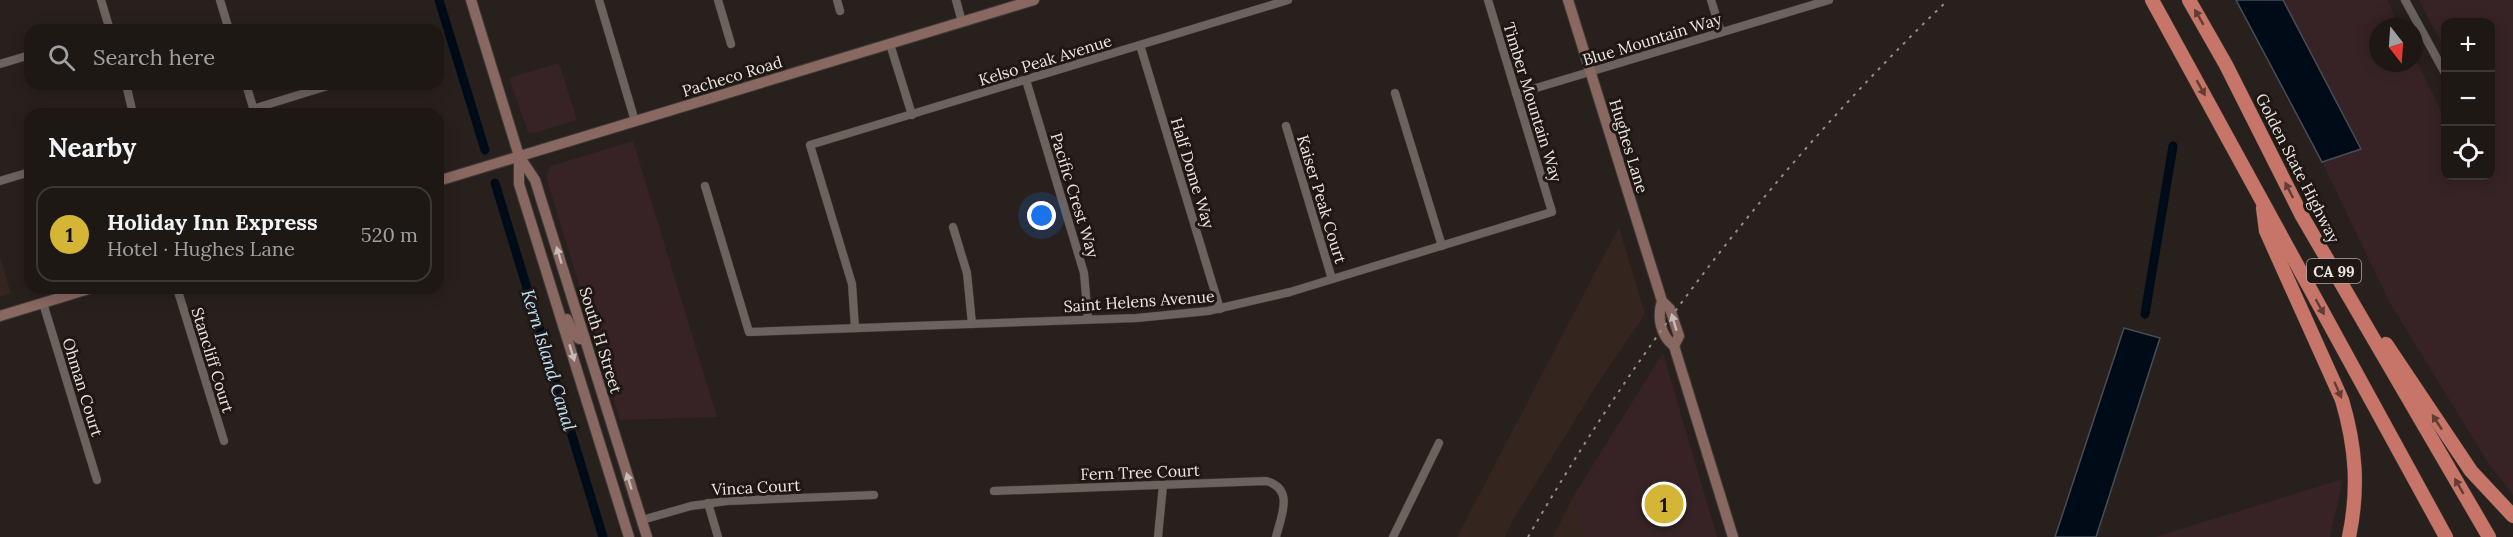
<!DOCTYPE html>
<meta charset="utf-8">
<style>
:root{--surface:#1e1815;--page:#26211e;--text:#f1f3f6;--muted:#a1a0a0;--line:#3c3734;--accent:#d5b535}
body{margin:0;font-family:Lora,serif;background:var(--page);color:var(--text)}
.controls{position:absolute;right:18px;top:18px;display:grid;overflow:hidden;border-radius:12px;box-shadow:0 3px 15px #0003}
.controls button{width:54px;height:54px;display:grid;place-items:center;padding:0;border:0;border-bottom:2px solid var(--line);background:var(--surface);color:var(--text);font:30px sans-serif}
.compass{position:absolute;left:2369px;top:18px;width:54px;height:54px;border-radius:50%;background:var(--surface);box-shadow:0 3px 15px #0003;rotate:163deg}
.you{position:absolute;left:1042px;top:216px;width:21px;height:21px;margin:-15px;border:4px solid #fff;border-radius:50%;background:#1a73e8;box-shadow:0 0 0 9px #1a73e833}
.badge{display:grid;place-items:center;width:39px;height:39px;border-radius:50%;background:var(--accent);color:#111;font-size:20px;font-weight:700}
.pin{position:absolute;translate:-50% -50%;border:3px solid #fff;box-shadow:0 2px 6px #0006}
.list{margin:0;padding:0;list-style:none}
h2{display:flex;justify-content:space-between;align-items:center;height:78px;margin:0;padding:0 24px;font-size:26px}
h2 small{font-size:20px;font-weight:400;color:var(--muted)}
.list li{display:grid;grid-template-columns:39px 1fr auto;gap:18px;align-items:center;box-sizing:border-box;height:96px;margin:0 12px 12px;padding:0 12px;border:2px solid var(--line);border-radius:18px}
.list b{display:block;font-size:22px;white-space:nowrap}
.list p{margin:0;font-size:20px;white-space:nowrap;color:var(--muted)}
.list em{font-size:20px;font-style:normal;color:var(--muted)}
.icon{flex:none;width:33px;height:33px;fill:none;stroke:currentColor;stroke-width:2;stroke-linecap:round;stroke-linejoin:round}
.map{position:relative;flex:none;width:2513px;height:537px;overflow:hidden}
.search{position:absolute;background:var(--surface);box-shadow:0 3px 15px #0003;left:24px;top:24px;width:420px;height:66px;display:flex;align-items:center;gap:15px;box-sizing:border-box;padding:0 21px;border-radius:18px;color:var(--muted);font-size:22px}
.panel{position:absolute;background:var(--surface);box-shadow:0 3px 15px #0003;left:24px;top:108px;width:420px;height:186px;border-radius:18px}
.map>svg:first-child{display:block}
</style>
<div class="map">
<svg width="2513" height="537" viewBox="0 0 2513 537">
<rect width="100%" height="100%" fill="#28201c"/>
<g fill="#372326">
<polygon points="2283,0 2387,0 2400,27 2378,27 2378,63 2414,63 2414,56 2442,113 2445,114 2446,176 2490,176 2490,22 2446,22 2445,50 2419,0 2513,0 2513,495 2487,461 2390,303 2322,162 2361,149"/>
<polygon points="559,63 577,120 534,133 528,132 509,78"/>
<polygon points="633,141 717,417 620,420 546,176 551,166"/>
<polygon points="1663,353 1717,537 1585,537 1573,497"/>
<polygon points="2343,479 2330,537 2155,537"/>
</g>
<g fill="#34261f">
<polygon points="1619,227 1645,314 1598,383 1513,520 1505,537 1457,537"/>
<polygon points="0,257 11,294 0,297"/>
<polygon points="1573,497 1585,537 1553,537"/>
</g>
<g fill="#000b18" stroke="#464d55" stroke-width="1.5">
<polygon points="2236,0 2283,0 2361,149 2322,162"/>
<polygon points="2124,328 2160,338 2096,537 2055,537"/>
</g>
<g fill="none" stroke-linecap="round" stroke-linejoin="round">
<g stroke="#000b18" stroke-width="9">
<polyline points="439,0 485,150"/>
<polyline points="495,183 603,537"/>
<polyline points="2145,314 2173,146"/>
</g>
<defs>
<g id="street">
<polyline points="101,0 110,30"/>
<polyline points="220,0 229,30"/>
<polyline points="599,0 635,121"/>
<polyline points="718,0 731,44"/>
<polyline points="837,0 840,11"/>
<polyline points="956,0 962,22"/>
<polyline points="1711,0 1721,32"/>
<polyline points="2405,0 2446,75"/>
<polyline points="890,44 912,115"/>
<polyline points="1140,45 1220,309"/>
<polyline points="0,64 30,55"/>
<polyline points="1026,80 1084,273 1088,319"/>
<polyline points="126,84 133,114"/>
<polyline points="246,84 255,114"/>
<polyline points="1395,93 1442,246"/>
<polyline points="1516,94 1829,0"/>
<polyline points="253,109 334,84"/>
<polyline points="1286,126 1332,279"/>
<polyline points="0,181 30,172"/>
<polyline points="705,186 749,332 1137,318 1208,311 1290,292 1552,212 1488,0"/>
<polyline points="953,227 967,273 972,324"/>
<polyline points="177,288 224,441"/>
<polyline points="43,303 97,480"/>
<polyline points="855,328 852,284 810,145 1288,0"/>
<path d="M994 491 1266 481C1295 489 1281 516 1276 537"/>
<polyline points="708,503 718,537"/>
<polyline points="642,520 691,506 727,501 874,495"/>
<polyline points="1158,537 1163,485"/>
<polyline points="1393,537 1439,443"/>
</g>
<g id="secondary">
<polyline points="471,0 519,156 519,184 629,537"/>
<polyline points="1568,0 1662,301 1670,309 1679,336 1674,346"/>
<polyline points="519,156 535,180 647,537"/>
<polyline points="438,181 1034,0"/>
<path d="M1662 301C1657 317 1660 335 1674 346L1733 537"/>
<polyline points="0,316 92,288"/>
<polyline points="567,319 574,334 579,339 585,339"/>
</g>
<g id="highway">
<polyline points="2152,0 2446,537"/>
<polyline points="2189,0 2226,65 2302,216 2489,537"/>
<path d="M2263 208 2266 231 2342 400C2356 447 2359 489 2349 537"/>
<polyline points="2386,344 2471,471 2513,516"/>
</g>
</defs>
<use href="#street" stroke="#413a37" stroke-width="9"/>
<use href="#secondary" stroke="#413a37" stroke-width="12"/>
<use href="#highway" stroke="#413a37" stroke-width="15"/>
<use href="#street" stroke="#6d635e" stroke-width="8"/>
<use href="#secondary" stroke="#886861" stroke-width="10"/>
<use href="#highway" stroke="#c77568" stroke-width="14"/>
<path stroke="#948d8a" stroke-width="2" stroke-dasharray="3 6" stroke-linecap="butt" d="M1528 537C1643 338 1782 159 1948 0"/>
</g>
<defs><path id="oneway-solid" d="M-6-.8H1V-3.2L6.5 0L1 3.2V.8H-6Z" transform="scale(1.5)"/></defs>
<g fill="#623d35">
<use href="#oneway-solid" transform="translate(2199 17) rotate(-120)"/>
<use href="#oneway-solid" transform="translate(2201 88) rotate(61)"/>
<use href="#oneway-solid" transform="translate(2289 190) rotate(-117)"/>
<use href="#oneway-solid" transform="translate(2320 307) rotate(61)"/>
<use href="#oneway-solid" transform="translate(2338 390) rotate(66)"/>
<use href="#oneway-solid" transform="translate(2437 422) rotate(-123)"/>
<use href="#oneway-solid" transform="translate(2459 486) rotate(-120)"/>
</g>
<g fill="#c8bab6">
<use href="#oneway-solid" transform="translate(559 255) rotate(-107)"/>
<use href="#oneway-solid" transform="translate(1674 322) rotate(-106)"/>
<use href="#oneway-solid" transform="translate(572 353) rotate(73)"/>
<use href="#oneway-solid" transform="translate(629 481) rotate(-107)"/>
</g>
<g text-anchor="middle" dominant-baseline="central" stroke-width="6" stroke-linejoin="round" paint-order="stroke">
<rect fill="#1f1713" stroke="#aea8a5" stroke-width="1.5" x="2307" y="259" width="54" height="24" rx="4.5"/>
<g font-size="15" font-weight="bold" fill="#ebe6e3">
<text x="2334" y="271">CA 99</text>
</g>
<g font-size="16" fill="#ebe6e3" stroke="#1f1713">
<text transform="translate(1652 39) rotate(-17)">Blue Mountain Way</text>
<text transform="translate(1045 60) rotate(-17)">Kelso Peak Avenue</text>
<text transform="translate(732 76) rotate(-17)">Pacheco Road</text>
<text transform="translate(1533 102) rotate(73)">Timber Mountain Way</text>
<text transform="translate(1629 146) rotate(73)">Hughes Lane</text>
<text transform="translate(2298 168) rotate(63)">Golden State Highway</text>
<text transform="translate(1193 173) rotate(73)">Half Dome Way</text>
<text transform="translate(1075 195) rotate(73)">Pacific Crest Way</text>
<text transform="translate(1322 199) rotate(73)">Kaiser Peak Court</text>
<text transform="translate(1139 301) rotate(-4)">Saint Helens Avenue</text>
<text transform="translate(601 340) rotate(73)">South H Street</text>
<text transform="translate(213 360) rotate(73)">Stancliff Court</text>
<text transform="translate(83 387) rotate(73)">Ohman Court</text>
<text transform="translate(1140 472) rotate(-2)">Fern Tree Court</text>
<text transform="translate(756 487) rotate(-3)">Vinca Court</text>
</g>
<g font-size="18" font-style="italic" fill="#c1e4fe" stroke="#1f1713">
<text transform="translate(549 360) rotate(73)">Kern Island Canal</text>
</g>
</g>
</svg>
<div class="controls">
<button>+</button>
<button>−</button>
<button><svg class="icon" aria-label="locate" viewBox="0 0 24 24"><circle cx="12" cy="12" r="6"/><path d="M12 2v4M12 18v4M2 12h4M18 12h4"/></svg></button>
</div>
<svg class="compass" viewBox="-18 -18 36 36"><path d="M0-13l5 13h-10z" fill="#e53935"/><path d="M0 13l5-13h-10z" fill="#a1a0a0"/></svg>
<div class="you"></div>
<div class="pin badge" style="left:1664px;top:504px">1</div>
<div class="search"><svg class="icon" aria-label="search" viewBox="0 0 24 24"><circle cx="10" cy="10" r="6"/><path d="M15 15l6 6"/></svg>Search here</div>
<section class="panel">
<h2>Nearby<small></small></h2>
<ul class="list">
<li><span class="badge">1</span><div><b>Holiday Inn Express</b><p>Hotel · Hughes Lane</p></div><em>520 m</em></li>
</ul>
</section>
</div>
